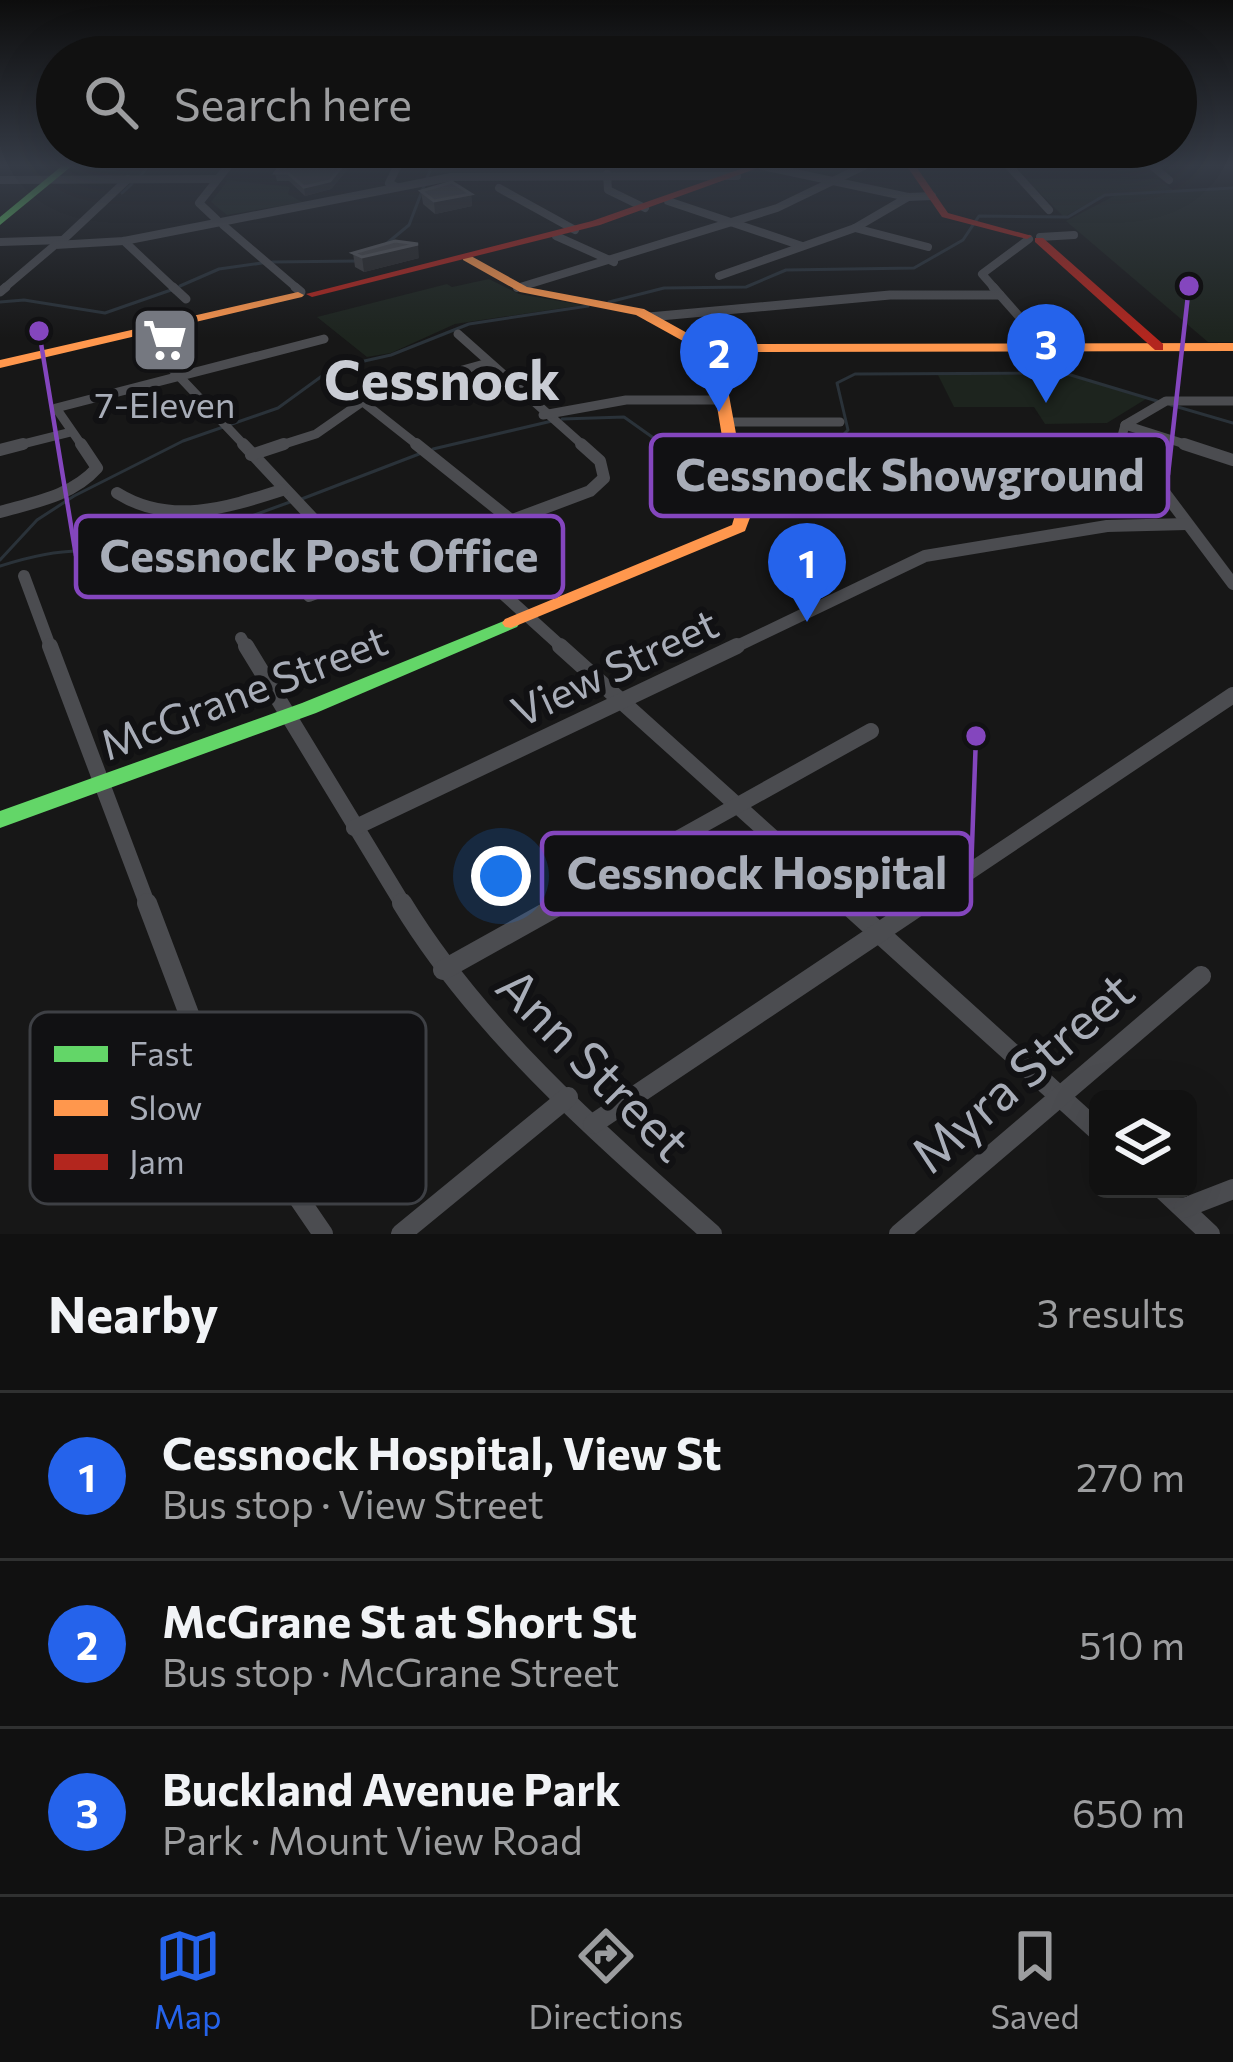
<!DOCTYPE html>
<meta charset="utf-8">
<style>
:root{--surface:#111;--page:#1a1a1a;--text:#f1f3f6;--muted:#9c9d9f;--line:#303131;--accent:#2563eb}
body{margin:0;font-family:Commissioner,sans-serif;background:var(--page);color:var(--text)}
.controls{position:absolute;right:36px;bottom:36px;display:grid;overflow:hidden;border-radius:18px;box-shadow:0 12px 48px #0002}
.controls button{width:108px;height:108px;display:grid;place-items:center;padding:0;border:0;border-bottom:3px solid var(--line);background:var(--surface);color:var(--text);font:60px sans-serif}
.you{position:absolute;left:501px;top:876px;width:42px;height:42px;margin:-30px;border:9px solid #fff;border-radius:50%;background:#1a73e8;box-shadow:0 0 0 18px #1a73e833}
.badge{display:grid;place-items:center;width:78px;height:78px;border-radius:50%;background:var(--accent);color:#fff;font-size:39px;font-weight:700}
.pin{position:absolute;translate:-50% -99px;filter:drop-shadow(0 3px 6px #0008)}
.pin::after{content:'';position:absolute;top:63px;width:42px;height:36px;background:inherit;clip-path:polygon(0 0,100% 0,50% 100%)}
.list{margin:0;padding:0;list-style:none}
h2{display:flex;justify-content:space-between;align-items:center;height:156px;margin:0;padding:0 48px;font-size:51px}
h2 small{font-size:39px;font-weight:400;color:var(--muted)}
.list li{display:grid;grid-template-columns:78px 1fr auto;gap:36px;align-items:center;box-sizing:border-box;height:168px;padding:0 48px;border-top:3px solid var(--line)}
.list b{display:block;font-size:45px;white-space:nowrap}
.list p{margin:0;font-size:39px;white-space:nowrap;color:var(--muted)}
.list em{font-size:39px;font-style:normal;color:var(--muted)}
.icon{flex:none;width:66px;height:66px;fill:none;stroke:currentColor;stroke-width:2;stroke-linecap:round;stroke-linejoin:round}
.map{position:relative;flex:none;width:1233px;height:1234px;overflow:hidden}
.search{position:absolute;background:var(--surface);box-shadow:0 12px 48px #0002;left:36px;right:36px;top:36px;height:132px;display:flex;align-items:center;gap:30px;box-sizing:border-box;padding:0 42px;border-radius:66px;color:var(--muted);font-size:45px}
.sheet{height:660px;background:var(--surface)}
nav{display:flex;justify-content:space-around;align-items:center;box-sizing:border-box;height:168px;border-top:3px solid var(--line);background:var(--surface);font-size:33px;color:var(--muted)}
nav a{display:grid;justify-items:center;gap:6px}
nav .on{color:var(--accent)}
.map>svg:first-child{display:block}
</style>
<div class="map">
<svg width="1233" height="1234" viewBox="0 0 1233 1234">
<rect width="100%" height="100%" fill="#171717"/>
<g fill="#1d241e">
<polygon points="1026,179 1159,179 1173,190 1105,194 1064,217"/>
<polygon points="228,180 290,187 288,194 302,202 227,215 211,202"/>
<polygon points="1233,189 1233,342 1208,342 1066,221 1114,196"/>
<polygon points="489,279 519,294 583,305 455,324 391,353 367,357 317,317 447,284 452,287"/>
<polygon points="938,375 1069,375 1146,399 1107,423 1045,424 1034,407 954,407"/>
</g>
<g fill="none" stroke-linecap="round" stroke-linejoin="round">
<g stroke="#2a3239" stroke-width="3">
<polyline points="139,178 149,165"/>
<polyline points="122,193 132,184"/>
<polyline points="386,244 409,225 432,165"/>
<polyline points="272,262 358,261"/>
<polyline points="180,286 219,269 262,263"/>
<polyline points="0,302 24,300 105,313 171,290"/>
<polyline points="609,302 664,288 746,287 786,270 914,268 963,240 979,216 1068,217 1105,195 1233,188"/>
<polyline points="1171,405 1233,423"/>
<polyline points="562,419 624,417 662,444 722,447"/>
<polyline points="737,446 842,436 848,430 837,383 855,374 1064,373 1157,401"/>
<polyline points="433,449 552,421"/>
<polyline points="299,500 419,454"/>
<polyline points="0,560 37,520 74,496 183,441 278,408 333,368 391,355 469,324 588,306"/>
<path d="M0 566C28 557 56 550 85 551 135 553 179 568 228 550L246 518 290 502"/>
</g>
<g stroke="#4b4c50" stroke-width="8">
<polyline points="1008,165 1049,210"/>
<polyline points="1151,165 1169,180"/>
<polyline points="762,166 908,197 932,196"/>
<polyline points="607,174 608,190 645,208"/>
<polyline points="0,180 217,179"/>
<polyline points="397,187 389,183 398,165"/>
<polyline points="499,188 575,230"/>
<polyline points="668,201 802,246"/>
<polyline points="217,220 199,203 229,165"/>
<polyline points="223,225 299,290"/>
<polyline points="855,228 928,247"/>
<polyline points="556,236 614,262"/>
<polyline points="1040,237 1074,235"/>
<polyline points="63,240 128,179"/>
<polyline points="124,241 176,290"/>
<polyline points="0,242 63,240"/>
<polyline points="719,276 855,228 908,197"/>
<polyline points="517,288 777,208 866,165"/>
<polyline points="2,290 55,245 124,241 451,177 737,176"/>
<polyline points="996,290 982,274 1029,239"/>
</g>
<g stroke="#4b4c50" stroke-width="9">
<polyline points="173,287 186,299"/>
<polyline points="295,287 301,292"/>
<polyline points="993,287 1047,348"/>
<polyline points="0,292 6,287"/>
<polyline points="649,317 890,295 1000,295"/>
<polyline points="458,334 585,447"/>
<polyline points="140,335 246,447"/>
<polyline points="363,402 420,447"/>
<polyline points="543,415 626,400 723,400"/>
<polyline points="727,422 840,422"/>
<polyline points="1125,425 1122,436 1130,447"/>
<polyline points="1125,425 1166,401 1233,401"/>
<polyline points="1125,425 1194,447"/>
<polyline points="11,447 71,432"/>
<polyline points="83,447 56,408 324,339"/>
<polyline points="275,447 316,434 372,395 488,363"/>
</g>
<g stroke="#4b4c50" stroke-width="12">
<polyline points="243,444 365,574"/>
<polyline points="416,444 511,520"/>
<polyline points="1128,444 1233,584"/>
<polyline points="1184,444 1233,460"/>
<polyline points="0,450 23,444"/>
<polyline points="251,455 284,444"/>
<path d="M117 493C170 526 226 508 282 490"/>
<polyline points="741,503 837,498 1005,465"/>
<path d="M0 512C35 502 72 496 97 468L81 444"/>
<polyline points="448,544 564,649"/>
<polyline points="24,576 51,649"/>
<polyline points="309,596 590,491 604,478 600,461 581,444"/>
<polyline points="241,638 247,649"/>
<polyline points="731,649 925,556 1107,526 1187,524"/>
</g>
<g stroke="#4b4c50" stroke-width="16">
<polyline points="50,646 148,906"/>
<polyline points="246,646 404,906"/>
<polyline points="560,646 849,906"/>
<polyline points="354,828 737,646"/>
<polyline points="557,906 871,731"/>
<polyline points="918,906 1233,695"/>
</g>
<g stroke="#4b4c50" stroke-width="20">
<polyline points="147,903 209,1067 323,1234"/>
<path d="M402 903C480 1031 600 1135 712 1234"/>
<polyline points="846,903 1098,1131"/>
<polyline points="443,970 563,903"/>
<polyline points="593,1124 923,903"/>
<polyline points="1162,1189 1210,1234"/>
<polyline points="1184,1208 1233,1189"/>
<polyline points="401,1234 568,1097"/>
<polyline points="899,1234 1201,976"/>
</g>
<g fill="#63d668" fill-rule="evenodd">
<polygon points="63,165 73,165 0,225 0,217"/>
<polygon points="511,618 517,619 520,623 517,627 316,713 0,828 0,811 302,703"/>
</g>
<g fill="#ff974d" fill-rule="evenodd">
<polygon points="463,256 471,256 527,287 644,309 707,344 1233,343 1233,351 721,352 751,515 745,531 511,628 505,627 502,623 505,619 732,525 735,515 708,352 701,351 636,315 520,292 463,260"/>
<polygon points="298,292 304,295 302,297 0,368 0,360"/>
</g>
<g fill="#b3261e" fill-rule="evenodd">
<polygon points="752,165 766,165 600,225 312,297 306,294 592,221"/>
<polygon points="906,165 915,165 948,213 1032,236 1027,239 942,217"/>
<polygon points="1035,238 1043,238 1163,344 1163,350 1155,350 1035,242"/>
</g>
</g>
<g fill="#3d3d3f">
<polygon points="281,165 351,165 331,189 305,196 289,181 277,181 275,173"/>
<polygon points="421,191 471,194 472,206 435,214 423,204"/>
<polygon points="353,253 419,258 364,272 355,267"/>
</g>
<g fill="#29292a">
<polygon points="343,165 351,165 331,189 305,196 304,187"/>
<polygon points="471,194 472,206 435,214 434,201"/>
<polygon points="418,244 419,258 364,272 362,257"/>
</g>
<g fill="#49494c" stroke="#58595d" stroke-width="3">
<polygon points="281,165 343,165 330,181 304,187 288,173 275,173"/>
<polygon points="452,182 471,194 434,201 421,191"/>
<polygon points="395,241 418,244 362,257 353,253"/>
</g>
<linearGradient id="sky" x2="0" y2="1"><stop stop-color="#0d0d0d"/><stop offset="0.49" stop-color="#363c47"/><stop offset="1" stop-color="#363c47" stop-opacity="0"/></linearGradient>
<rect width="1233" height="338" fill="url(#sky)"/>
<defs>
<symbol id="supermarket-square" viewBox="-11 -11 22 22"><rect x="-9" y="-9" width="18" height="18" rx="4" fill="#757880" stroke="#111113"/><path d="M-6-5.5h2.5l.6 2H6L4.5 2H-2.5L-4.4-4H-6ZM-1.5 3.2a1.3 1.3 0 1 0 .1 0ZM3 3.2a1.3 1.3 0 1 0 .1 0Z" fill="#fff"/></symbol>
</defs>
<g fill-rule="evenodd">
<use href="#supermarket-square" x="127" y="302" width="76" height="76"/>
</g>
<g text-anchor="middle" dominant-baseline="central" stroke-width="12" stroke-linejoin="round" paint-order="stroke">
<g font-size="36" fill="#a8adb8" stroke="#111113">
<text x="165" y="403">7-Eleven</text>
</g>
<g font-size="42" fill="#a8adb8" stroke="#111113">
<text transform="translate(614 666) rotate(-25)">View Street</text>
<text transform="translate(243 691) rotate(-21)">McGrane Street</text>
</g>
<g font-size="51" fill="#a8adb8" stroke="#111113">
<text transform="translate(595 1063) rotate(45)">Ann Street</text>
<text transform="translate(1021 1071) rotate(-41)">Myra Street</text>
</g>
<g font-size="54" font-weight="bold" fill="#c9ccd4" stroke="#111113">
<text x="442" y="378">Cessnock</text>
</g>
</g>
<rect x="30" y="1012" width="396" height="192" rx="18" fill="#111113" stroke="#3e4045" stroke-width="3"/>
<rect x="54" y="1046" width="54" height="16" fill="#63d668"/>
<rect x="54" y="1100" width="54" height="16" fill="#ff974d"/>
<rect x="54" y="1154" width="54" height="16" fill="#b3261e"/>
<g font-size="33" fill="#a8adb8">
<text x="129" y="1066">Fast</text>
<text x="129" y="1120">Slow</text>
<text x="129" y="1174">Jam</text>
</g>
<path fill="none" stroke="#8446be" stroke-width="4.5" d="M1189 286L1168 475M39 331L76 556M976 736L971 874"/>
<g fill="#8446be" stroke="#111113" stroke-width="4.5">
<circle cx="1189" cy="286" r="12"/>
<circle cx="39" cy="331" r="12"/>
<circle cx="976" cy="736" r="12"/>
</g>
<g fill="#111113" stroke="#8446be" stroke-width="4.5">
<rect x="651" y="435" width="517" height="81" rx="12"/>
<rect x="76" y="516" width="487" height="81" rx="12"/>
<rect x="542" y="833" width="429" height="81" rx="12"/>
</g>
<g font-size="45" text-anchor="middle" font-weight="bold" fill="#a8adb8">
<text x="910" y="491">Cessnock Showground</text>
<text x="319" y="572">Cessnock Post Office</text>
<text x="757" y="889">Cessnock Hospital</text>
</g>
</svg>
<div class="controls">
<button><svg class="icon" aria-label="layers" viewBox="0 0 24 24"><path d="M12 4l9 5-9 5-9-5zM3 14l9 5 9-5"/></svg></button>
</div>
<div class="you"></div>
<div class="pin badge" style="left:807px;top:622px">1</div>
<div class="pin badge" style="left:719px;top:412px">2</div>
<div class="pin badge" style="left:1046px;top:403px">3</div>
<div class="search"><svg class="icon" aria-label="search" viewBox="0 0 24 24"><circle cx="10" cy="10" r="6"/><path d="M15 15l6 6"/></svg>Search here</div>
</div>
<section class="sheet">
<h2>Nearby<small>3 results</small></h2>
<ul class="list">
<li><span class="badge">1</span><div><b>Cessnock Hospital, View St</b><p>Bus stop · View Street</p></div><em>270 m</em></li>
<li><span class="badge">2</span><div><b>McGrane St at Short St</b><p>Bus stop · McGrane Street</p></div><em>510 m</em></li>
<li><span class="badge">3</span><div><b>Buckland Avenue Park</b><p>Park · Mount View Road</p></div><em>650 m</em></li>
</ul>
</section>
<nav>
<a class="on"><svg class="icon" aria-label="map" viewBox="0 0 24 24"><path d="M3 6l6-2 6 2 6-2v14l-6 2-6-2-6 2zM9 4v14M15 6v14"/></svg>Map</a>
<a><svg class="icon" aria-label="directions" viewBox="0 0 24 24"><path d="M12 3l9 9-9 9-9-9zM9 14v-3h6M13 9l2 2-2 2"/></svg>Directions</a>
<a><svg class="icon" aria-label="saved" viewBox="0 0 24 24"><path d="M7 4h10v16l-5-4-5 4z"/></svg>Saved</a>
</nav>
